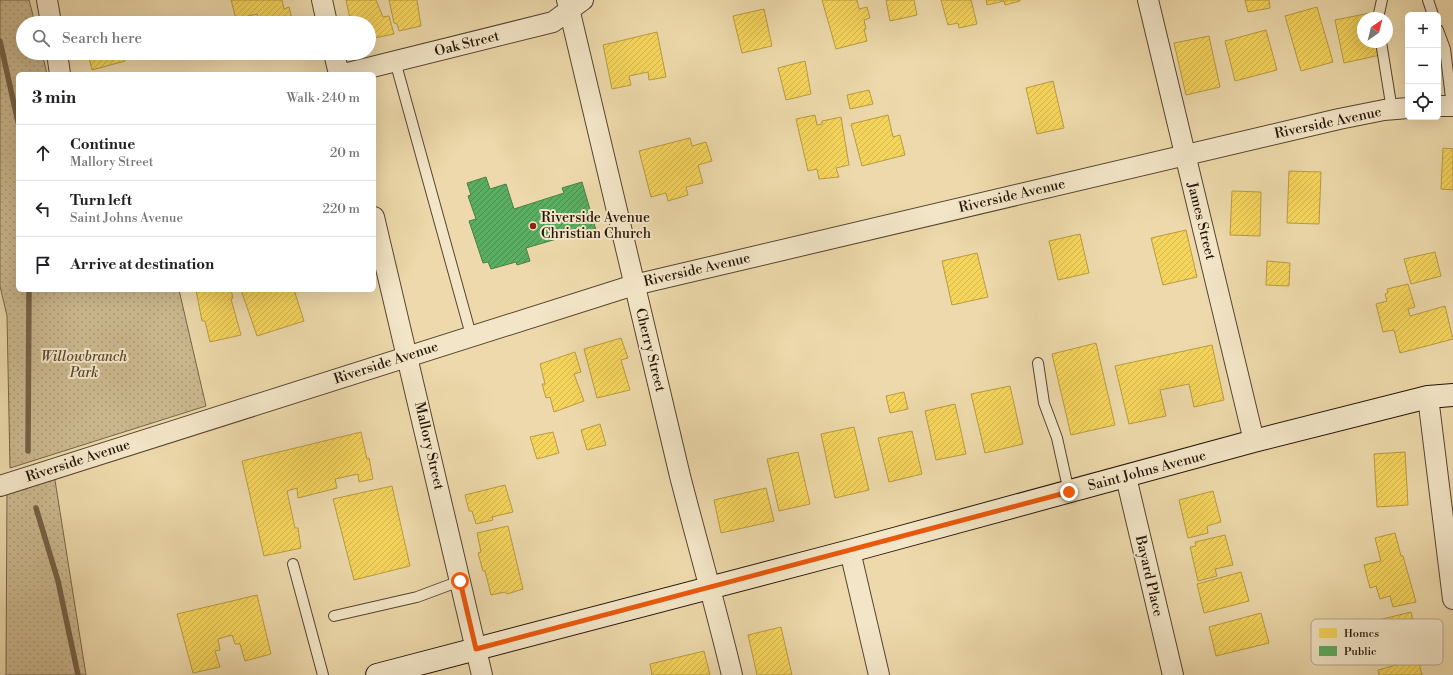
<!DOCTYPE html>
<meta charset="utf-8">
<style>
:root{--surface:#fff;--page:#f6f6f6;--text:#202124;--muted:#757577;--line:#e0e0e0}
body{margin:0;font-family:"Libre Bodoni",serif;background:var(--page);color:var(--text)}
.controls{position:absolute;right:12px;top:12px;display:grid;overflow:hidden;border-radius:6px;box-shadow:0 4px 16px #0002}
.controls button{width:36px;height:36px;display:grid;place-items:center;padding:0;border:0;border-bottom:1px solid var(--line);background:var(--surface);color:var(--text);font:20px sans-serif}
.compass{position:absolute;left:1357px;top:12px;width:36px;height:36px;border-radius:50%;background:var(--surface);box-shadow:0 4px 16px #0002;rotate:35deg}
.stop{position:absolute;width:12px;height:12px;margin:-9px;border:3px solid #ea580c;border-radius:50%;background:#fff}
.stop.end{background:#ea580c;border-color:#fff;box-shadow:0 1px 4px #0008}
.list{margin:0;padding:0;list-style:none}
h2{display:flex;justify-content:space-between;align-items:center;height:52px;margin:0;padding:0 16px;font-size:17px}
h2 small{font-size:13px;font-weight:400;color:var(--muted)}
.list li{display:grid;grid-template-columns:26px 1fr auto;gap:12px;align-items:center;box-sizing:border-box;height:56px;padding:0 16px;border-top:1px solid var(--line)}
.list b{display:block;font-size:15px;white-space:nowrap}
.list p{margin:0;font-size:13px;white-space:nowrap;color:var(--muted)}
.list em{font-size:13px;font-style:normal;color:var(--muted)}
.icon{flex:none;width:22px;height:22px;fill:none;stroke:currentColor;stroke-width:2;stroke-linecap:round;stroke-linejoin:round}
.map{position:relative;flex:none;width:1453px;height:675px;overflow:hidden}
.search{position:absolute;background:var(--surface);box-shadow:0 4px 16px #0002;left:16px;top:16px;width:360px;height:44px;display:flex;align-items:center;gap:10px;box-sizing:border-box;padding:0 14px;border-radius:22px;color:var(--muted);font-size:15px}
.panel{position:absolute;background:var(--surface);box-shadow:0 4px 16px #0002;left:16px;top:72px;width:360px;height:220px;border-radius:6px}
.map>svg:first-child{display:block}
</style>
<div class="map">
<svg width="1453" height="675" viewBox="0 0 1453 675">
<defs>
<pattern id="park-dots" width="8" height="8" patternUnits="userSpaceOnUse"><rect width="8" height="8" fill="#cbb88f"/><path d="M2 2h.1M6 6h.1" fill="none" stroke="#ae9d7a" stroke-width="1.8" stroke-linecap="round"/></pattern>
<pattern id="homes-hatch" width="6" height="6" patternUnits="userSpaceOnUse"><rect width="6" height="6" fill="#f6d55c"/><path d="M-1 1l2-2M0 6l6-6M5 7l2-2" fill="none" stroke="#d3b64e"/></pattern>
<pattern id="public-hatch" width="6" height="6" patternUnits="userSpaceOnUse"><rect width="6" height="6" fill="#5aae61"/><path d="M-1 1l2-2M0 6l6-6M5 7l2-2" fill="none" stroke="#4a8c4e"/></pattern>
</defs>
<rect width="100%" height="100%" fill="#edd9ab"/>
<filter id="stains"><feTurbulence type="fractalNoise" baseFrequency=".005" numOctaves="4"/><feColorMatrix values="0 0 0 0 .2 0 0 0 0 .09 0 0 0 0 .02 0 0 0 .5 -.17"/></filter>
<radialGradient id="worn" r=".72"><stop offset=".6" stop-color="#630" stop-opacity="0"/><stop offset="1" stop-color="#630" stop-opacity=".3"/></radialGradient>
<g fill="url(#park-dots)" stroke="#78664a">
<polygon points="0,0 29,0 35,23 23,23 23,53 42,53 47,74 18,74 18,290 179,290 206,406 10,468 7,316 0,286"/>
<polygon points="54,474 86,675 6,675 7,488"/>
</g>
<g fill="url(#homes-hatch)" stroke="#b89b42">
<polygon points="231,0 282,0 284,9 289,7 293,23 260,23 257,14 236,19"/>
<polygon points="346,0 376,0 383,17 389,16 394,34 369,39 369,23 351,23"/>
<polygon points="389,0 417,0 421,26 399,31 397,24 394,23"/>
<polygon points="822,0 857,0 859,9 867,7 870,18 864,20 866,29 864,29 867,41 836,49"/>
<polygon points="886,0 914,0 917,15 890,21"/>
<polygon points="941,0 971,0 977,24 959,28 958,23 948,25"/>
<polygon points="986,0 1020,0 1020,1 1005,5 1004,1 987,5"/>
<polygon points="1245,0 1269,0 1270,8 1248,12"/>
<polygon points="1317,7 1333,62 1301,71 1285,16"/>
<polygon points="764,9 772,46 742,53 733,16"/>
<polygon points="1370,13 1371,18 1363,18 1363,42 1377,42 1380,55 1344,63 1335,20"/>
<polygon points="1266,30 1277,70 1235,81 1225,41"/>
<polygon points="657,32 666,77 649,80 648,72 629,76 631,85 612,89 603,45"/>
<polygon points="1209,36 1220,87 1186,95 1174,43"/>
<polygon points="83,53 123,53 125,61 92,70 89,58 87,56 84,57"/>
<polygon points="805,61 811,94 786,100 778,68"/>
<polygon points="1053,81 1064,128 1037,134 1026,88"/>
<polygon points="869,90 873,104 850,109 847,95"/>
<polygon points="815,115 817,125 822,124 822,121 841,117 849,165 836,168 839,177 819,179 817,169 808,171 796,119"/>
<polygon points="888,115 893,137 900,135 905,155 862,166 851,124"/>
<polygon points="690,138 692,146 706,142 712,161 698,165 703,183 686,187 688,195 668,201 666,193 651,197 639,151"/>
<polygon points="1443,148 1453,149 1453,190 1441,189"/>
<polygon points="1289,171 1321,172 1319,224 1287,223"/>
<polygon points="1232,191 1261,192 1260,236 1230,235"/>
<polygon points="1186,230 1197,277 1163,285 1151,238"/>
<polygon points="1080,234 1089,273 1058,280 1049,241"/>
<polygon points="1435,252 1441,276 1411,284 1404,259"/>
<polygon points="977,253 988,297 952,305 942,261"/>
<polygon points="1267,261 1290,263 1289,286 1266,285"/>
<polygon points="1408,284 1415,307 1408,309 1410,316 1445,306 1453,339 1400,353 1394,330 1383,332 1376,304 1387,301 1385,294 1388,293 1387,289"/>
<polygon points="196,290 231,290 233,298 231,299 241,335 210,342 205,321 202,321"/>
<polygon points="241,290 294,290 304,321 257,336"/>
<polygon points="621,338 628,358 621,360 630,390 597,398 584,349"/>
<polygon points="1096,343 1115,425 1071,435 1052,354"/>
<polygon points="1212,345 1224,400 1194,407 1189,384 1160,390 1166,416 1129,424 1115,366"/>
<polygon points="575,352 581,372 574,374 584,401 554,412 550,397 546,398 542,384 545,384 540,364"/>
<polygon points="1010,386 1023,444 985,453 971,394"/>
<polygon points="904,392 908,409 890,413 886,396"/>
<polygon points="955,404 966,454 936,460 925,411"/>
<polygon points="600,424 606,445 587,450 581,430"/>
<polygon points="854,427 869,490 835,498 821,434"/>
<polygon points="912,431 922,474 889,482 878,438"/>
<polygon points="361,432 367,459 369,458 373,479 359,482 358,474 335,479 337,488 298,498 297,488 287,491 295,528 298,528 301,548 264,556 242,461"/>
<polygon points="553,432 559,453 537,459 530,437"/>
<polygon points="798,452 810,504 779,511 767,459"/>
<polygon points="1405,452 1408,505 1377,507 1374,454"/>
<polygon points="505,485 513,512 492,517 493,520 476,524 472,511 469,511 465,495"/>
<polygon points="392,486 410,566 354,580 333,499"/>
<polygon points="766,488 774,521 721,533 714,500"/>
<polygon points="1213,491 1221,522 1207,526 1208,533 1188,538 1179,500"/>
<polygon points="508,526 523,589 507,594 505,592 491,595 485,571 483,571 478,553 481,552 477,533"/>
<polygon points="1395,533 1401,556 1403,556 1416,602 1393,607 1390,596 1380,599 1376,586 1370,588 1364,565 1381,561 1375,538"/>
<polygon points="1225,535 1233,565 1215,569 1217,576 1198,581 1190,547 1196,546 1195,542"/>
<polygon points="1241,572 1249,601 1204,613 1197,584"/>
<polygon points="257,595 271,654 245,661 240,644 235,644 232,635 218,639 220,650 215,651 220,667 193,673 177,614"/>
<polygon points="1411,612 1418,641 1366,654 1358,625"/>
<polygon points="1261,613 1269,643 1216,656 1209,627"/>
<polygon points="781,627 792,675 757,675 748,635"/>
<polygon points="704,651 710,675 652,675 650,664"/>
<polygon points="1418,659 1422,675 1379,675 1378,670"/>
</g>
<polygon fill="url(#public-hatch)" stroke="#4a8046" points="486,177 490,189 506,184 514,209 564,193 562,188 582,182 596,230 579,235 577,233 526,248 530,261 517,265 516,262 491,269 488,262 483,263 469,221 476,219 468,196 471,195 467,183"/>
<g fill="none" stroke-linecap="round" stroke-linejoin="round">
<g stroke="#756247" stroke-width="5.5">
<polyline points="0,41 18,122"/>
<polyline points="28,451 29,290"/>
<polyline points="36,508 58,581 78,675"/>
</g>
<defs>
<g id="lane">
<polyline points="1428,0 1433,15"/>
<polyline points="1378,18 1382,0"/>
<polyline points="1438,30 1445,49 1452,106"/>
<polyline points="1381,42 1392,110"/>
<polyline points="395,61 471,335"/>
<polyline points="1038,363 1044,403 1057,438 1069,492"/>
<polyline points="293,564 323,675"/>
<polyline points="334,616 417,597 460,581"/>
</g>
<g id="street">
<polyline points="47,0 51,23"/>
<polyline points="322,0 327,23"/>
<path d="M567 0C605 158 642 317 680 476 697 542 716 608 732 675"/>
<polyline points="1148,0 1254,441"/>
<polyline points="57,53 60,74"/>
<polyline points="334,53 339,74"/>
<polyline points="344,74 553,22 583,0"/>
<polyline points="1438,106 1453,106"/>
<polyline points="374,217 482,675"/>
<polyline points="1428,397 1453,599"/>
<polyline points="1126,477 1173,675"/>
<polyline points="0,486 634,285 1339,119 1384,110 1408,108"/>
<polyline points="850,551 879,675"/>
</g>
<polyline id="secondary" points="377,675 850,551 1254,441 1428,397 1453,395"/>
</defs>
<use href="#lane" stroke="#58452f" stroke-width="12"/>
<use href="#street" stroke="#58452f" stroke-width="22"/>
<use href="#secondary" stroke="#261406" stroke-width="24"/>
<use href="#lane" stroke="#f3e6c8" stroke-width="10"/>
<use href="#street" stroke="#f3e6c8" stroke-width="20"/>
<use href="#secondary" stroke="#f3e6c8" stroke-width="22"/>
</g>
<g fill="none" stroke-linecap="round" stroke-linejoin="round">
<polyline stroke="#ea580c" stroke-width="5" points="460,581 476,649 1069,492"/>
</g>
<circle fill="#8f2418" stroke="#f3e6c8" stroke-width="1.5" cx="533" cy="226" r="4"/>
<g text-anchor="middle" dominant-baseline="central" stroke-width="4" stroke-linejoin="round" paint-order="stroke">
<g font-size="14" fill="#261406" stroke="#f3e6c8">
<text transform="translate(467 44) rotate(-14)">Oak Street</text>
<text transform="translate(1328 123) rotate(-12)">Riverside Avenue</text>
<text transform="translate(1012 196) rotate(-13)">Riverside Avenue</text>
<text transform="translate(1201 221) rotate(76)">James Street</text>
<text transform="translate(697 270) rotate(-13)">Riverside Avenue</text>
<text transform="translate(650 350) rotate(76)">Cherry Street</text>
<text transform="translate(386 363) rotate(-18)">Riverside Avenue</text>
<text transform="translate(429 446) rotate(77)">Mallory Street</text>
<text transform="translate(78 461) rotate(-18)">Riverside Avenue</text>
<text transform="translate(1147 471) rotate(-15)">Saint Johns Avenue</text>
<text transform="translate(1149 576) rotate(77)">Bayard Place</text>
</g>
<g font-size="14" fill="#261406" stroke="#f3e6c8" text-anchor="start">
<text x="541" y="218">Riverside Avenue<tspan x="541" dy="16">Christian Church</tspan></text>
</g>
<g font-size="14" font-style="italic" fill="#58452f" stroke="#f3e6c8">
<text x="84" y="357">Willowbranch<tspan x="84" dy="16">Park</tspan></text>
</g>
</g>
<rect x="1311" y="619" width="132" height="46" rx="6" fill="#f3e6c8" stroke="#b6a78e" stroke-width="1"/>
<rect x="1319" y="628" width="18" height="10" fill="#f6d55c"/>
<rect x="1319" y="646" width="18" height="10" fill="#5aae61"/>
<g font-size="11" fill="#261406">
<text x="1344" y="637">Homes</text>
<text x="1344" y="655">Public</text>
</g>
<rect width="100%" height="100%" filter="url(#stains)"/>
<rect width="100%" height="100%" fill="url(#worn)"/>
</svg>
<div class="controls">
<button>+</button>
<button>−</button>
<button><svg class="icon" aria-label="locate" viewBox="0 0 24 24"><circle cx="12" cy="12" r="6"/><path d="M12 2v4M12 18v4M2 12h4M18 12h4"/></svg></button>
</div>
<svg class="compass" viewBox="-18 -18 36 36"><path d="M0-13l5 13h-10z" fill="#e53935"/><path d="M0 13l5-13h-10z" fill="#757577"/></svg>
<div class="stop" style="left:460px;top:581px"></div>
<div class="stop end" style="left:1069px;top:492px"></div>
<div class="search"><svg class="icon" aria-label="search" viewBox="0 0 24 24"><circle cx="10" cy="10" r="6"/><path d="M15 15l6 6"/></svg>Search here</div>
<section class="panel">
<h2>3 min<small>Walk · 240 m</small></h2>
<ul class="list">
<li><svg class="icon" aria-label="ahead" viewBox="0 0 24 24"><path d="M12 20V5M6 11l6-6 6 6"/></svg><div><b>Continue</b><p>Mallory Street</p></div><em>20 m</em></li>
<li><svg class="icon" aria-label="left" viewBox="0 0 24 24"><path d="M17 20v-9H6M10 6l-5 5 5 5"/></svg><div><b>Turn left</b><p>Saint Johns Avenue</p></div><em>220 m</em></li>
<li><svg class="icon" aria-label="arrive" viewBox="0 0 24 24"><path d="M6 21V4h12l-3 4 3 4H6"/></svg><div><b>Arrive at destination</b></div></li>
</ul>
</section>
</div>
